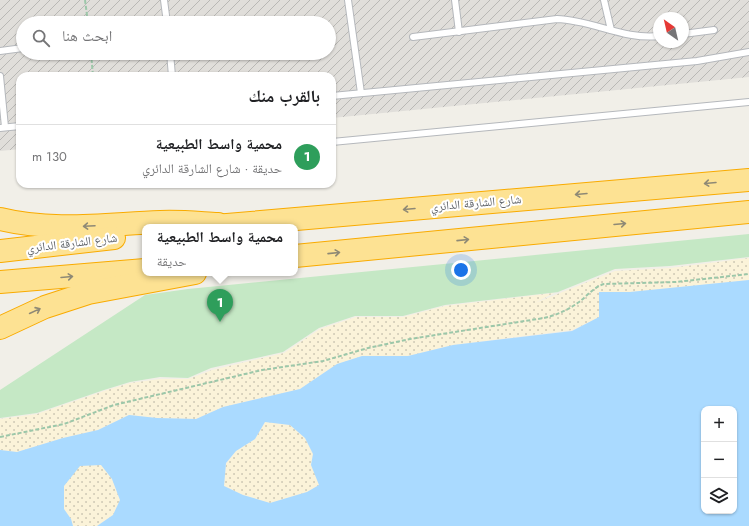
<!DOCTYPE html>
<html lang="ar">
<meta charset="utf-8">
<style>
:root{--surface:#fff;--page:#f6f6f6;--text:#202124;--muted:#757577;--line:#e0e0e0;--accent:#ea4335}
body{margin:0;font-family:Jost,"Noto Naskh Arabic",sans-serif;background:var(--page);color:var(--text);direction:rtl}
.controls{position:absolute;right:12px;bottom:12px;display:grid;overflow:hidden;border-radius:8px;box-shadow:0 1px 3px #0004}
.controls button{width:36px;height:36px;display:grid;place-items:center;padding:0;border:0;border-bottom:1px solid var(--line);background:var(--surface);color:var(--text);font:20px sans-serif}
.compass{position:absolute;left:653px;top:12px;width:36px;height:36px;border-radius:50%;background:var(--surface);box-shadow:0 1px 3px #0004;rotate:326deg}
.you{position:absolute;left:461px;top:270px;width:14px;height:14px;margin:-10px;border:3px solid #fff;border-radius:50%;background:#1a73e8;box-shadow:0 0 0 6px #1a73e833}
.badge{display:grid;place-items:center;width:26px;height:26px;border-radius:50%;background:var(--accent);color:#fff;font-size:13px;font-weight:700}
.pin{position:absolute;translate:-50% -33px;filter:drop-shadow(0 1px 2px #0008)}
.pin::after{content:'';position:absolute;top:21px;width:14px;height:12px;background:inherit;clip-path:polygon(0 0,100% 0,50% 100%)}
.popup{position:absolute;left:142px;top:224px;width:156px;height:52px;box-sizing:border-box;display:grid;place-content:center;border-radius:8px;background:var(--surface);filter:drop-shadow(0 1px 3px #0005);font-size:13px;white-space:nowrap;color:var(--muted)}
.popup b{font-size:15px;color:var(--text)}
.popup::after{content:'';position:absolute;left:50%;top:100%;margin-left:-8px;border:8px solid transparent;border-top-color:var(--surface)}
.list{margin:0;padding:0;list-style:none}
h2{display:flex;justify-content:space-between;align-items:center;height:52px;margin:0;padding:0 16px;font-size:17px}
h2 small{font-size:13px;font-weight:400;color:var(--muted)}
.list li{display:grid;grid-template-columns:26px 1fr auto;gap:12px;align-items:center;box-sizing:border-box;height:64px;padding:0 16px;border-top:1px solid var(--line)}
.list b{display:block;font-size:15px;white-space:nowrap}
.list p{margin:0;font-size:13px;white-space:nowrap;color:var(--muted)}
.list em{font-size:13px;font-style:normal;color:var(--muted)}
.icon{flex:none;width:22px;height:22px;fill:none;stroke:currentColor;stroke-width:2;stroke-linecap:round;stroke-linejoin:round}
.map{position:relative;flex:none;width:749px;height:526px;overflow:hidden;direction:ltr}
.search{position:absolute;background:var(--surface);box-shadow:0 1px 3px #0004;left:16px;top:16px;width:320px;height:44px;display:flex;align-items:center;gap:10px;box-sizing:border-box;padding:0 14px;border-radius:22px;color:var(--muted);font-size:15px}
.panel{position:absolute;background:var(--surface);box-shadow:0 1px 3px #0004;left:16px;top:72px;width:320px;height:116px;border-radius:12px;direction:rtl}
.map>svg:first-child{display:block}
</style>
<div class="map">
<svg width="749" height="526" viewBox="0 0 749 526">
<defs>
<pattern id="industrial-furrows" width="10" height="10" patternUnits="userSpaceOnUse"><rect width="10" height="10" fill="#e0deda"/><path d="M-1 1l2-2M0 10L10 0M9 11l2-2" fill="none" stroke="#b9b8b5"/></pattern>
<pattern id="sand-dots" width="8" height="8" patternUnits="userSpaceOnUse"><rect width="8" height="8" fill="#fbf3d9"/><path d="M2 2h.1M6 6h.1" fill="none" stroke="#cec8b4" stroke-width="1.8" stroke-linecap="round"/></pattern>
</defs>
<rect width="100%" height="100%" fill="#f1efe8"/>
<path fill="url(#industrial-furrows)" fill-rule="evenodd" d="M0 0H749V77L332 118V76H20V149L0 151ZM659 18H683V42H659ZM23 23H329V53H23Z"/>
<polygon fill="#c5e8c5" points="749,234 749,257 670,266 615,269 558,292 559,292 445,305 403,316 355,316 319,328 283,352 211,368 188,378 160,377 130,382 104,390 37,413 0,418 0,390 145,295 188,289"/>
<g fill="url(#sand-dots)">
<polygon points="749,258 749,280 630,292 599,292 600,317 572,330 453,345 408,356 362,356 337,364 300,389 223,407 196,419 157,418 129,415 98,430 63,438 17,452 0,450 0,419 37,414 104,391 130,383 160,379 188,379 212,370 284,353 320,329 356,317 403,317 445,306 554,293 535,303 615,271 670,268"/>
<polygon points="265,422 290,425 305,438 313,454 311,465 320,485 307,492 270,503 243,495 224,486 226,464 236,451 255,439"/>
<polygon points="80,465 102,465 112,479 120,500 113,515 97,526 73,526 71,519 64,509 64,485"/>
</g>
<path fill="#aadaff" fill-rule="evenodd" d="M749 280V526H97L113 515 120 500 112 479 101 465 80 466 64 486V509L71 519 73 526H0V450L17 452 63 438 98 430 129 415 157 418 196 419 223 407 300 389 337 364 362 356H408L453 345 572 331 599 317V292H630ZM704 409H734V511H704ZM265 422 290 425 305 438 313 454 311 465 319 485 307 492 270 503 243 495 224 486 226 463 236 451 255 439Z"/>
<g fill="none" stroke-linecap="round" stroke-linejoin="round">
<defs>
<g id="lane">
<polyline points="164,0 167,23"/>
<polyline points="348,0 361,93"/>
<polyline points="455,0 459,32"/>
<polyline points="604,0 611,30"/>
<polyline points="683,34 714,30"/>
<path d="M413 37 557 19C592 20 624 40 659 36"/>
<polyline points="0,51 23,48"/>
<polyline points="170,53 172,76"/>
<polyline points="0,76 5,127"/>
<polyline points="332,96 697,61 749,52"/>
<polyline points="0,128 20,126"/>
<polyline points="332,142 749,102"/>
</g>
<g id="highway">
<path d="M0 219C52 232 106 224 160 222 179 221 199 223 218 224"/>
<polyline points="203,227 749,180"/>
<polyline points="0,251 114,238"/>
<polyline points="295,256 749,212"/>
<polyline points="0,282 145,270"/>
<polyline points="0,328 45,307 88,293 195,273"/>
</g>
</defs>
<use href="#lane" stroke="#b5b8bc" stroke-width="8"/>
<use href="#highway" stroke="#f9ab00" stroke-width="24"/>
<g stroke="#9cc7a9" stroke-width="2" stroke-dasharray="4 2" stroke-linecap="butt">
<polyline points="85,0 88,23"/>
<polyline points="91,53 93,76"/>
<path d="M0 437 64 424 114 405 262 370 323 361 368 348 410 339 544 318C557 315 568 310 579 302 587 296 594 287 604 284L676 282 749 274"/>
</g>
<use href="#lane" stroke="#fff" stroke-width="6"/>
<use href="#highway" stroke="#fde293" stroke-width="22"/>
</g>
<defs><path id="oneway-shaft" d="M-6 0H5M1.5-3L5.5 0L1.5 3" fill="none" stroke-width="1.6" stroke-linecap="round" stroke-linejoin="round"/></defs>
<g stroke="#8e8975">
<use href="#oneway-shaft" transform="translate(710 183) rotate(175)"/>
<use href="#oneway-shaft" transform="translate(581 194) rotate(175)"/>
<use href="#oneway-shaft" transform="translate(409 209) rotate(175)"/>
<use href="#oneway-shaft" transform="translate(620 224) rotate(-5)"/>
<use href="#oneway-shaft" transform="translate(89 226) rotate(177)"/>
<use href="#oneway-shaft" transform="translate(463 240) rotate(-6)"/>
<use href="#oneway-shaft" transform="translate(334 253) rotate(-6)"/>
<use href="#oneway-shaft" transform="translate(67 277) rotate(-5)"/>
<use href="#oneway-shaft" transform="translate(35 311) rotate(-25)"/>
</g>
<g text-anchor="middle" dominant-baseline="central" stroke-width="4" stroke-linejoin="round" paint-order="stroke">
<g font-size="12" fill="#5f6368" stroke="#fff">
<text transform="translate(476 203) rotate(-5)">شارع الشارقة الدائري</text>
<text transform="translate(72 243) rotate(-7)">شارع الشارقة الدائري</text>
</g>
</g>
</svg>
<div class="controls">
<button>+</button>
<button>−</button>
<button><svg class="icon" aria-label="layers" viewBox="0 0 24 24"><path d="M12 4l9 5-9 5-9-5zM3 14l9 5 9-5"/></svg></button>
</div>
<svg class="compass" viewBox="-18 -18 36 36"><path d="M0-13l5 13h-10z" fill="#e53935"/><path d="M0 13l5-13h-10z" fill="#757577"/></svg>
<div class="you"></div>
<div class="pin badge" style="left:220px;top:322px;background:#2e9e5b">1</div>
<div class="popup"><b>محمية واسط الطبيعية</b>حديقة</div>
<div class="search"><svg class="icon" aria-label="search" viewBox="0 0 24 24"><circle cx="10" cy="10" r="6"/><path d="M15 15l6 6"/></svg>ابحث هنا</div>
<section class="panel">
<h2>بالقرب منك<small></small></h2>
<ul class="list">
<li><span class="badge" style="background:#2e9e5b">1</span><div><b>محمية واسط الطبيعية</b><p>حديقة · شارع الشارقة الدائري</p></div><em>130 m</em></li>
</ul>
</section>
</div>
